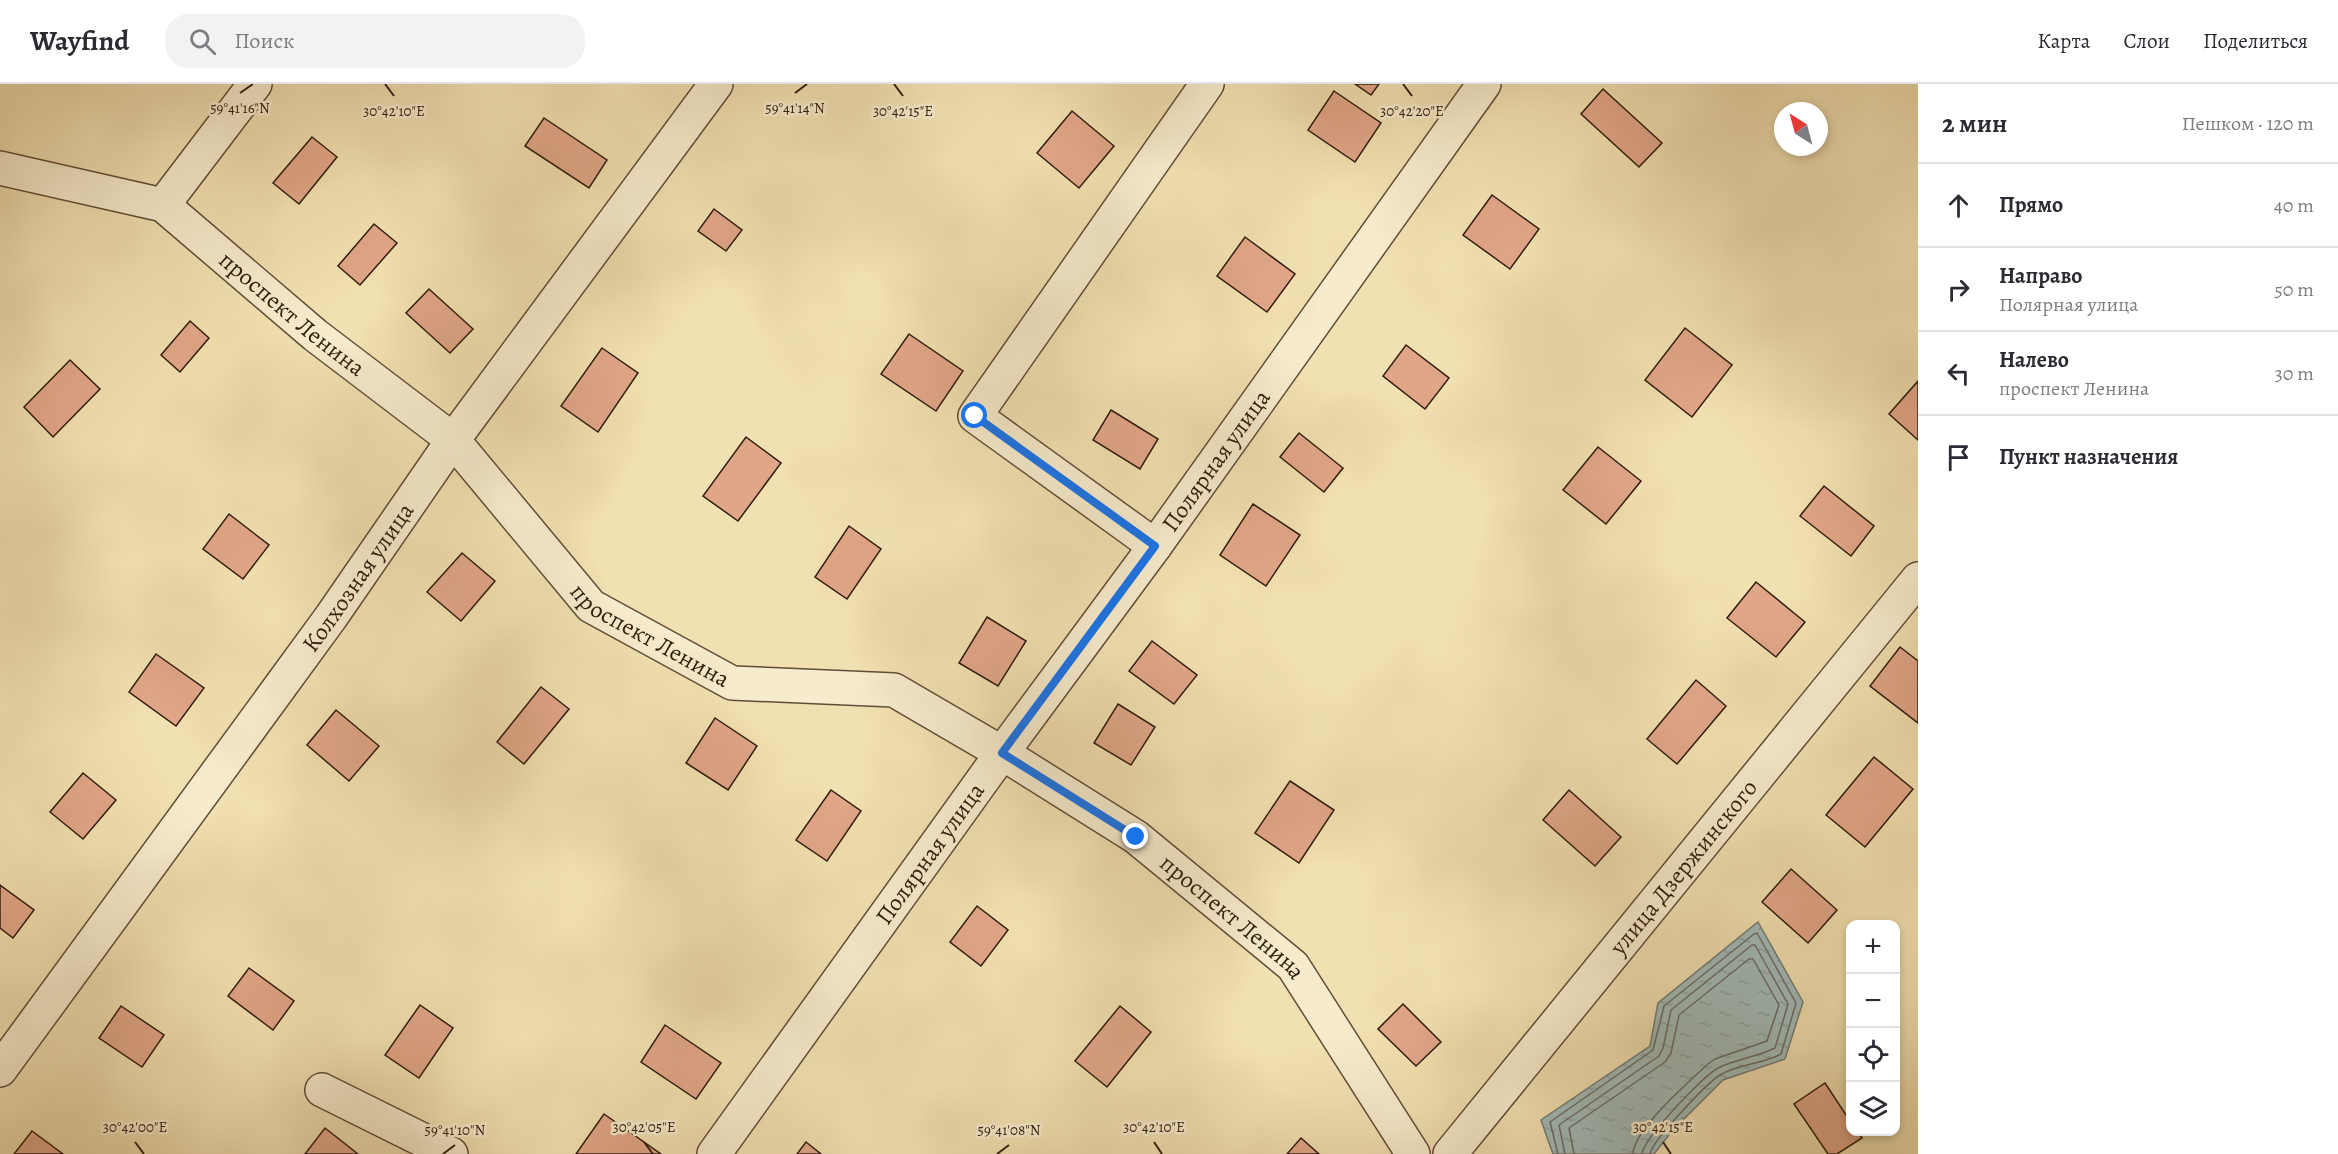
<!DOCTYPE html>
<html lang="ru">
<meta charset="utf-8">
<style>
:root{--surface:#fff;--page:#f2f2f3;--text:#2b2b33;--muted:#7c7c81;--line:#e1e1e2}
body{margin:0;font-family:Alegreya,serif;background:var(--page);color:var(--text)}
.controls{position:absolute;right:18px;bottom:18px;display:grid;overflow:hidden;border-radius:12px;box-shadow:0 3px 9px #0003}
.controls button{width:54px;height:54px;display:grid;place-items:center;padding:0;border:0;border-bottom:2px solid var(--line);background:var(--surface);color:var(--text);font:30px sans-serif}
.compass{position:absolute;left:1774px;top:18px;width:54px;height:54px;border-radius:50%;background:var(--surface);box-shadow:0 3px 9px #0003;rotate:324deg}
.stop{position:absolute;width:18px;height:18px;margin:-14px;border:4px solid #1a73e8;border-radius:50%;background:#fff}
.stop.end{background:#1a73e8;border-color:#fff;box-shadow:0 2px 6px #0008}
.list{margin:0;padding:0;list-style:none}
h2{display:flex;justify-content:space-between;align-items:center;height:78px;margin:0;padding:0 24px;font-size:26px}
h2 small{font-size:20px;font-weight:400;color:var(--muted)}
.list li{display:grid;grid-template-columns:39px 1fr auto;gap:18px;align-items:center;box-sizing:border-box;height:84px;padding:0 24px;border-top:2px solid var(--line)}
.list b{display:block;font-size:22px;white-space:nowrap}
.list p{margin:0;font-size:20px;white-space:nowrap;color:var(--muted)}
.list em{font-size:20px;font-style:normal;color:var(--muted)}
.icon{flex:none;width:33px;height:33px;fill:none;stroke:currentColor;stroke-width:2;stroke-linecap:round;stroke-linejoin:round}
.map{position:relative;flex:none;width:1918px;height:1070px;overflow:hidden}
header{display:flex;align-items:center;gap:36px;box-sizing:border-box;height:84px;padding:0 30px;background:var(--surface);border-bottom:2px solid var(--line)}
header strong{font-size:28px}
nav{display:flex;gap:33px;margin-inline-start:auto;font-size:21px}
.search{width:420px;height:54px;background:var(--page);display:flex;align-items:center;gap:15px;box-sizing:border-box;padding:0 21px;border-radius:24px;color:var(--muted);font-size:22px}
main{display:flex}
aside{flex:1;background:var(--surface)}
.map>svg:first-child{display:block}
</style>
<header>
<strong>Wayfind</strong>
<div class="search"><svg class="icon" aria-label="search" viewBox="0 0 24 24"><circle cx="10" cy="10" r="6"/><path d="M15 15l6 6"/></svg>Поиск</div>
<nav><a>Карта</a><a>Слои</a><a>Поделиться</a></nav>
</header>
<main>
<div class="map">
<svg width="1918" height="1070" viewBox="0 0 1918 1070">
<defs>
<pattern id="water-ripples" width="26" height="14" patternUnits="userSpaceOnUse" patternTransform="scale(1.5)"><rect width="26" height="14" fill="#a1bab8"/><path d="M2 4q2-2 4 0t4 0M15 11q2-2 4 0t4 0" fill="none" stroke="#8b9f9d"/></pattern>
</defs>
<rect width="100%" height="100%" fill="#f1e0b1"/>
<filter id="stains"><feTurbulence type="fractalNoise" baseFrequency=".00333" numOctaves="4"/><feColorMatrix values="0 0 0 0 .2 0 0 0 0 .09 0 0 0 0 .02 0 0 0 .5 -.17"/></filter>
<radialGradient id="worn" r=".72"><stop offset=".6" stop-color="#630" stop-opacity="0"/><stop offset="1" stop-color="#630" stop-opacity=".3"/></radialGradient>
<polygon fill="url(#water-ripples)" stroke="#747b74" stroke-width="1.5" points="1758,838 1803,918 1785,975 1723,996 1672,1047 1654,1070 1553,1070 1541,1036 1650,962 1658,919"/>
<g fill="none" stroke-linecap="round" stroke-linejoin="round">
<g stroke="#696b63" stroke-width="1.5">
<path d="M1558 1070 1550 1038 1653 966 1664 922 1754 850 1757 849 1796 919 1781 970C1763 980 1738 980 1720 991 1707 999 1651 1058 1650 1070"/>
<path d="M1565 1070 1559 1041 1659 972 1663 964 1671 926 1752 861H1755L1788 920 1775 964C1757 973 1736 975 1718 984 1704 991 1643 1055 1642 1070"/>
<path d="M1574 1070 1569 1044 1665 978 1671 969 1679 931 1749 875H1753L1779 921 1767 957 1715 975 1708 980C1689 998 1634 1045 1633 1070"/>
</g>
</g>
<g fill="#e0a688" stroke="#311c0e" stroke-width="1.5">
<polygon points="1355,0 1379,0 1371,11"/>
<polygon points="1603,5 1662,59 1639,83 1581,30"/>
<polygon points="1334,7 1381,39 1355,78 1308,46"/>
<polygon points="1072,27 1114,62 1079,104 1037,69"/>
<polygon points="544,34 607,76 589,104 525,62"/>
<polygon points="312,53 337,73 299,120 273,99"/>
<polygon points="1492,111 1539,145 1510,185 1463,151"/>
<polygon points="714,125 742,146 726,167 698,147"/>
<polygon points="374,140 397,159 360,201 338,182"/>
<polygon points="1245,153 1295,190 1267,228 1217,192"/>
<polygon points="429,205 473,245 450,269 406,229"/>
<polygon points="190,237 209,254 180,288 161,271"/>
<polygon points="1685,244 1732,281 1692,333 1645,296"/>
<polygon points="909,250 963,287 936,327 881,290"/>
<polygon points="1406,261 1449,294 1425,325 1383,292"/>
<polygon points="602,264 638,289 598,348 561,322"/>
<polygon points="70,276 100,305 53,353 24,323"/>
<polygon points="1918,297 1918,356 1889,330"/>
<polygon points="1111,326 1158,355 1140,385 1093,356"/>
<polygon points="1299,349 1343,384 1324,408 1280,373"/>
<polygon points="746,353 781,379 738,437 703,412"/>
<polygon points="1598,363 1641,397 1606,440 1563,406"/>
<polygon points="1824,402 1874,442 1851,472 1800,432"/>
<polygon points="1253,420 1300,451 1266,502 1220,471"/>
<polygon points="229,430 269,461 243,495 203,465"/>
<polygon points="849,442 881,465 847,515 815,493"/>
<polygon points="462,469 495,497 461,537 427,508"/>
<polygon points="1756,498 1805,538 1776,573 1727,534"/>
<polygon points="987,533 1026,557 998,602 959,579"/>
<polygon points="1152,557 1197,591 1174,620 1129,587"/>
<polygon points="1900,563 1918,577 1918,639 1870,602"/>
<polygon points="156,570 204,604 176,642 129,608"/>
<polygon points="1696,596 1726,622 1677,680 1647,655"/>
<polygon points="541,603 569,625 524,680 497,658"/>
<polygon points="1118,620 1155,643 1131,681 1094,659"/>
<polygon points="336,626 379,662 349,697 307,661"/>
<polygon points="715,634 757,662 728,706 686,679"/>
<polygon points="1874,673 1913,705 1865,763 1826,731"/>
<polygon points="83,689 116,716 83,755 50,728"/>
<polygon points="1290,697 1334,726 1299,779 1255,749"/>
<polygon points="831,706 861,727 827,777 796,756"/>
<polygon points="1569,706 1621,753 1595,782 1543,736"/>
<polygon points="1791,785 1837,826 1808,859 1762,818"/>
<polygon points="0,801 34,826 13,854 0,844"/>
<polygon points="977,822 1008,846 981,882 950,858"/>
<polygon points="249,884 294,917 273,946 228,912"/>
<polygon points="1403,920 1441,958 1416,982 1378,945"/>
<polygon points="420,921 453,944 419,994 385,971"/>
<polygon points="121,922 164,951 142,983 99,954"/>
<polygon points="1120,922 1151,948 1107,1003 1075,977"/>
<polygon points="665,941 721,979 696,1015 641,978"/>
<polygon points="1825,999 1850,1037 1850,1048 1858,1048 1862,1054 1837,1070 1828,1070 1794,1020"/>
<polygon points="604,1030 661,1070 576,1070"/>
<polygon points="325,1044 358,1070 305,1070"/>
<polygon points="32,1047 63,1070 14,1070"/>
<polygon points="1301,1054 1319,1070 1287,1070"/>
<polygon points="806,1058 821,1070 797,1070"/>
</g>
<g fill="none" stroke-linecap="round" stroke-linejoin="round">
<defs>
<g id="minor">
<path id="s1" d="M0 84 163 121 315 251 453 356 591 522 732 599 894 606 1002 669 1136 753 1293 882 1413 1070"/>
<polyline points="163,121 255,0"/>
<polyline points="1155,462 975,332 1207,0"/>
<path id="s2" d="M0 986 331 533 453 356 716 0"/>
<polyline points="322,1006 451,1070"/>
<path id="s3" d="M714 1070 1002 669 1155 462 1484 0"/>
<path id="s4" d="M1450 1070 1918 495"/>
</g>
</defs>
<use href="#minor" stroke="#614d37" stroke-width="36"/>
<use href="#minor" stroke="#f6ebcc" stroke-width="33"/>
</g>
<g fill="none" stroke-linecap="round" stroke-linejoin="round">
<polyline stroke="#1a73e8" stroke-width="8" points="975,332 1155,462 1002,669 1136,753"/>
</g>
<path fill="none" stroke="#311c0e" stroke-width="2" d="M385 0 394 12M894 0 903 12M1403 0 1412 12M240 9 253 0M795 9 807 0M135 1058 144 1070M644 1058 653 1070M1154 1058 1162 1070M1663 1058 1671 1070M443 1070 455 1061M997 1070 1009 1061"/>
<g text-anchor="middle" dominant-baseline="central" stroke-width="5" stroke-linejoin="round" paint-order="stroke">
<g font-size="24" fill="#311c0e" stroke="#f6ebcc">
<text stroke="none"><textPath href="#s1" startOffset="336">проспект Ленина</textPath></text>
<text stroke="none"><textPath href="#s3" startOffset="856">Полярная улица</textPath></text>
<text stroke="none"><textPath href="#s2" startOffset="609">Колхозная улица</textPath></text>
<text stroke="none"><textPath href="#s1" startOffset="822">проспект Ленина</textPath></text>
<text stroke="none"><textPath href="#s3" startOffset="370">Полярная улица</textPath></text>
<text stroke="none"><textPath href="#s4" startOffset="370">улица Дзержинского</textPath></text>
<text stroke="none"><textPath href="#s1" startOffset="1488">проспект Ленина</textPath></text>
</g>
</g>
<g font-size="15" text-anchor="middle" fill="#311c0e" stroke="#f6ebcc" stroke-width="5" stroke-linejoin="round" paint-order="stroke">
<text x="240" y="29">59°41'16"N</text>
<text x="795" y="29">59°41'14"N</text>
<text x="394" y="32">30°42'10"E</text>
<text x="903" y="32">30°42'15"E</text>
<text x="1412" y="32">30°42'20"E</text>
<text x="135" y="1048">30°42'00"E</text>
<text x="644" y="1048">30°42'05"E</text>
<text x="1154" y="1048">30°42'10"E</text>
<text x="1663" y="1048">30°42'15"E</text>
<text x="455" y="1051">59°41'10"N</text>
<text x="1009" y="1051">59°41'08"N</text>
</g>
<rect width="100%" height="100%" filter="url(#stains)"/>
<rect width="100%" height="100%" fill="url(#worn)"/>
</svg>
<div class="controls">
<button>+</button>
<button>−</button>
<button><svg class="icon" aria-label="locate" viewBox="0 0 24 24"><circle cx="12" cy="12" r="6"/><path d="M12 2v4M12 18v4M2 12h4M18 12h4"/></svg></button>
<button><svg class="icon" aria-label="layers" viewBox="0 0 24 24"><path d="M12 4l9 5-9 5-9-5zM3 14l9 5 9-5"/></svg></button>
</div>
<svg class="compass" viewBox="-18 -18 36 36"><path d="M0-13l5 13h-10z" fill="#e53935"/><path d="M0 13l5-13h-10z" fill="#7c7c81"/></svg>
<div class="stop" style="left:975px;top:332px"></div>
<div class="stop end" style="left:1136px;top:753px"></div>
</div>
<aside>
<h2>2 мин<small>Пешком · 120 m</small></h2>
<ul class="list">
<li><svg class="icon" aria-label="ahead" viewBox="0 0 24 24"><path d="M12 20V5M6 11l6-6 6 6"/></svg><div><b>Прямо</b></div><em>40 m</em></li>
<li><svg class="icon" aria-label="right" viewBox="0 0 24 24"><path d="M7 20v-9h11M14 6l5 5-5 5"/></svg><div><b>Направо</b><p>Полярная улица</p></div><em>50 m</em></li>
<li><svg class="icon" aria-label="left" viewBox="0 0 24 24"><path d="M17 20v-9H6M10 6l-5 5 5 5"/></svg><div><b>Налево</b><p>проспект Ленина</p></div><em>30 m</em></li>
<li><svg class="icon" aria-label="arrive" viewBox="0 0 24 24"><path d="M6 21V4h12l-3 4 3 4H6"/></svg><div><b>Пункт назначения</b></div></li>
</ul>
</aside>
</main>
